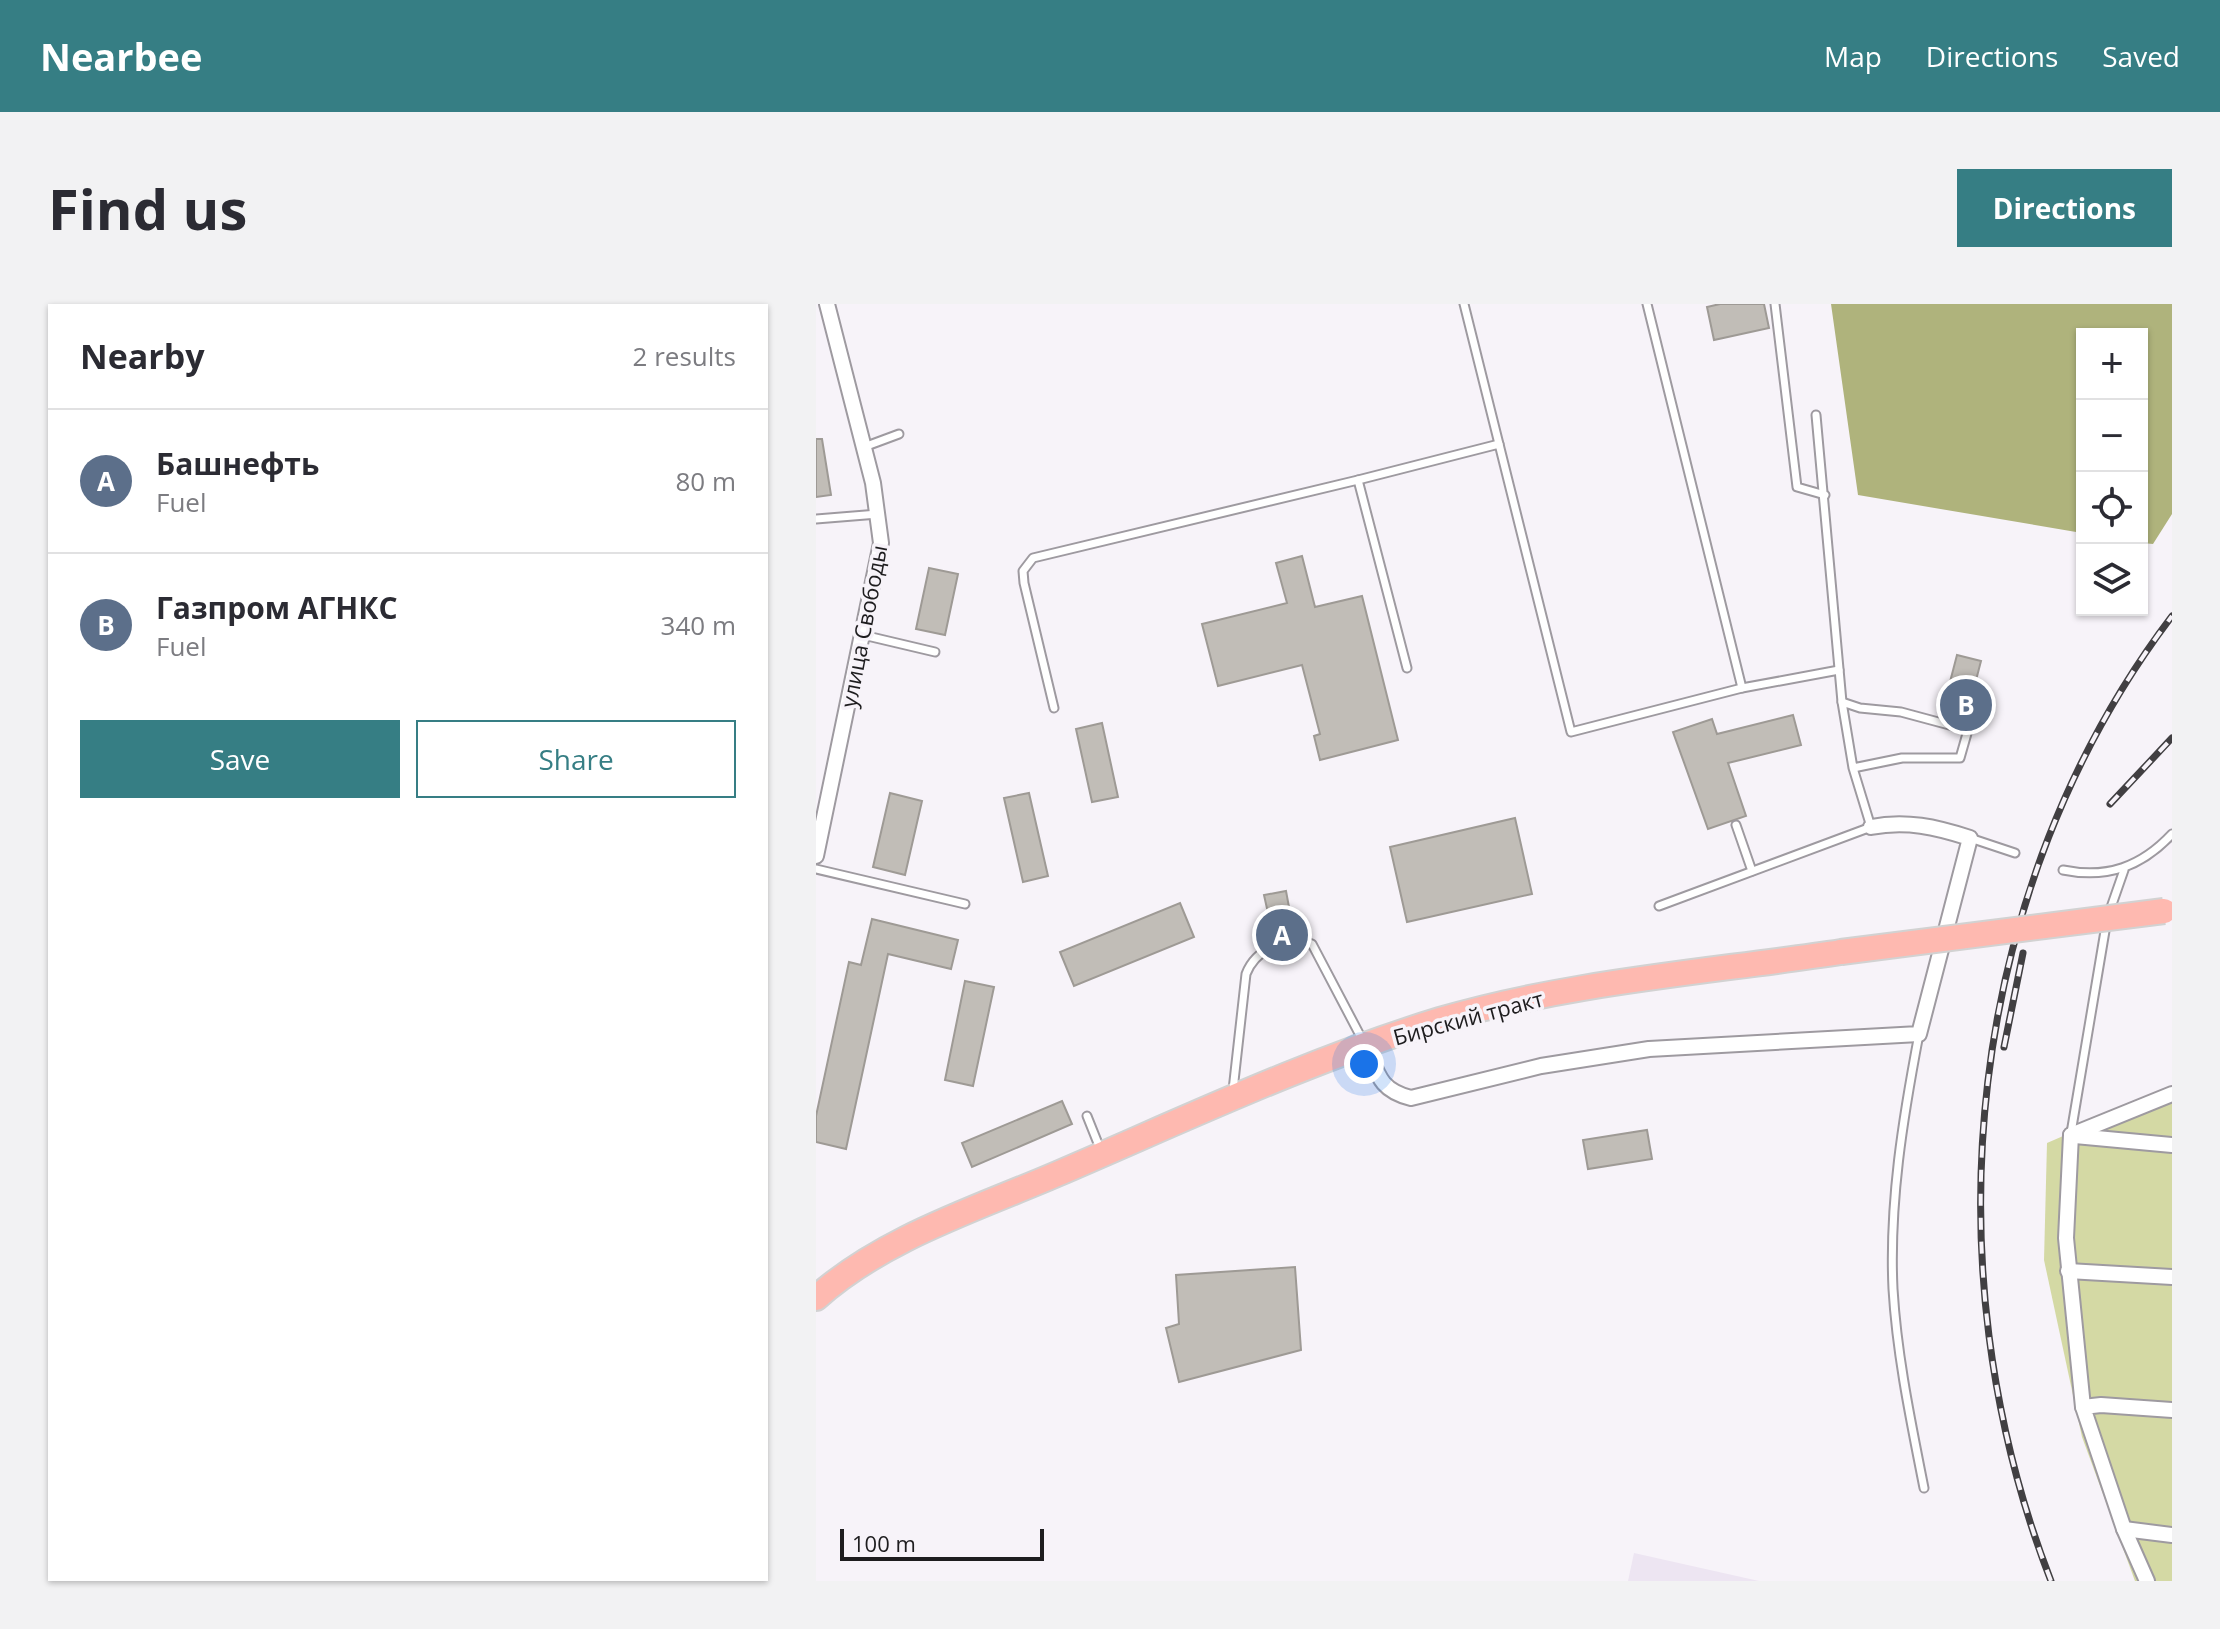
<!DOCTYPE html>
<meta charset="utf-8">
<style>
:root{--surface:#fff;--page:#f2f2f3;--text:#2b2b33;--muted:#7c7c81;--line:#e1e1e2;--accent:#367e84}
body{margin:0;font-family:"Open Sans",sans-serif;background:var(--page);color:var(--text)}
.controls{position:absolute;right:24px;top:24px;display:grid;overflow:hidden;border-radius:0px;box-shadow:0 2px 6px #0004}
.controls button{width:72px;height:72px;display:grid;place-items:center;padding:0;border:0;border-bottom:2px solid var(--line);background:var(--surface);color:var(--text);font:40px sans-serif}
.scale{position:absolute;left:24px;bottom:20px;width:204px;box-sizing:border-box;padding-left:8px;border:4px solid #1e1d1f;border-top:0;font-size:22px;line-height:28px;white-space:nowrap;color:#1e1d1f;-webkit-text-stroke:6px #f7f3f9;paint-order:stroke}
.you{position:absolute;left:548px;top:760px;width:28px;height:28px;margin:-20px;border:6px solid #fff;border-radius:50%;background:#1a73e8;box-shadow:0 0 0 12px #1a73e833}
.badge{display:grid;place-items:center;width:52px;height:52px;border-radius:50%;background:var(--accent);color:#fff;font-size:26px;font-weight:700}
.pin{position:absolute;translate:-50% -50%;border:4px solid #fff;box-shadow:0 2px 8px #0006}
.list{margin:0;padding:0;list-style:none}
h2{display:flex;justify-content:space-between;align-items:center;height:104px;margin:0;padding:0 32px;font-size:34px}
h2 small{font-size:26px;font-weight:400;color:var(--muted)}
.list li{display:grid;grid-template-columns:52px 1fr auto;gap:24px;align-items:center;box-sizing:border-box;height:144px;padding:0 32px;border-top:2px solid var(--line)}
.list b{display:block;font-size:30px;white-space:nowrap}
.list p{margin:0;font-size:26px;white-space:nowrap;color:var(--muted)}
.list em{font-size:26px;font-style:normal;color:var(--muted)}
.actions{display:flex;gap:16px;padding:24px 32px}
.actions a{flex:1;padding:18px 0;border:2px solid var(--accent);border-radius:0px;text-align:center;font-size:28px;color:var(--accent)}
.actions .main{background:var(--accent);color:#fff}
.icon{flex:none;width:44px;height:44px;fill:none;stroke:currentColor;stroke-width:2;stroke-linecap:round;stroke-linejoin:round}
.map{position:relative;flex:none;width:1356px;height:1277px;overflow:hidden;border-radius:0px}
header{display:flex;align-items:center;gap:48px;box-sizing:border-box;height:112px;padding:0 40px;background:var(--accent);color:#fff}
header strong{font-size:38px}
nav{display:flex;gap:44px;margin-inline-start:auto;font-size:28px}
.intro{display:flex;align-items:center;justify-content:space-between;box-sizing:border-box;height:192px;padding:0 48px}
h1{margin:0;font-size:56px}
.button{padding:20px 36px;border-radius:0px;background:var(--accent);color:#fff;font-size:28px;font-weight:700}
main{display:flex;gap:48px;padding:0 48px}
aside{flex:1;background:var(--surface);border-radius:0px;box-shadow:0 2px 6px #0004}
.map>svg:first-child{display:block}
</style>
<header>
<strong>Nearbee</strong>
<nav><a>Map</a><a>Directions</a><a>Saved</a></nav>
</header>
<div class="intro"><h1>Find us</h1><a class="button">Directions</a></div>
<main>
<aside>
<h2>Nearby<small>2 results</small></h2>
<ul class="list">
<li><span class="badge" style="background:#5c6f8a">A</span><div><b>Башнефть</b><p>Fuel</p></div><em>80 m</em></li>
<li><span class="badge" style="background:#5c6f8a">B</span><div><b>Газпром АГНКС</b><p>Fuel</p></div><em>340 m</em></li>
</ul>
<div class="actions"><a class="main">Save</a><a>Share</a></div>
</aside>
<div class="map">
<svg width="1356" height="1277" viewBox="0 0 1356 1277">
<rect width="100%" height="100%" fill="#f7f3f9"/>
<polygon fill="#ede5f2" points="818,1249 943,1277 812,1277"/>
<polygon fill="#d4d9a4" points="1356,785 1356,1277 1319,1277 1266,1133 1228,956 1231,839"/>
<polygon fill="#afb37c" points="1015,0 1356,0 1356,210 1337,240 1326,239 1326,30 1266,30 1266,229 1042,191"/>
<g fill="#c1bdb7" stroke="#9e9a95" stroke-width="2">
<polygon points="904,0 948,0 953,24 898,36 891,3"/>
<polygon points="0,135 6,135 15,191 0,193"/>
<polygon points="486,252 499,303 546,292 582,436 504,456 498,432 504,430 486,361 402,382 386,320 471,299 460,259"/>
<polygon points="113,264 142,270 129,331 100,325"/>
<polygon points="1141,351 1165,357 1152,407 1128,401"/>
<polygon points="977,411 985,441 912,459 930,512 892,525 857,428 896,415 901,430"/>
<polygon points="286,419 302,493 276,498 260,425"/>
<polygon points="74,489 106,497 89,571 57,563"/>
<polygon points="213,489 232,572 207,578 188,494"/>
<polygon points="699,514 716,590 591,618 574,543"/>
<polygon points="470,587 475,614 480,613 483,631 451,638 447,619 454,618 448,591"/>
<polygon points="364,599 378,633 258,682 244,648"/>
<polygon points="56,615 142,636 135,665 72,650 30,845 0,838 0,812 33,658 45,661"/>
<polygon points="149,677 178,683 157,782 129,776"/>
<polygon points="246,797 256,820 156,863 146,839"/>
<polygon points="831,826 836,855 772,865 767,836"/>
<polygon points="479,963 485,1046 363,1078 350,1024 363,1020 360,971"/>
</g>
<g fill="none" stroke-linecap="round" stroke-linejoin="round">
<defs>
<g id="service">
<polyline points="648,0 683,140"/>
<polyline points="831,0 926,384 1023,366"/>
<polyline points="959,0 981,183 1009,191"/>
<polyline points="1000,111 1026,398"/>
<polyline points="48,143 83,130"/>
<polyline points="0,215 62,210"/>
<polyline points="47,331 119,348"/>
<polyline points="591,364 542,176 683,140 755,428 926,384"/>
<polyline points="238,404 208,279 207,267 217,254 542,176"/>
<polyline points="920,521 936,567"/>
<polyline points="1154,534 1199,549"/>
<polyline points="0,565 149,600"/>
<path d="M1247 566C1291 575 1325 563 1356 530"/>
<polyline points="843,602 1055,523 1037,464 1026,398 1044,404 1085,408 1152,426 1144,454 1086,454 1037,464"/>
<polyline points="1293,609 1308,566"/>
<path d="M1103 730C1087 814 1073 899 1077 985 1081 1052 1095 1118 1108 1184"/>
<path d="M417 786 430 670C439 646 471 630 496 640L547 737"/>
<polyline points="271,812 285,847"/>
<polyline points="1255,829 1290,621"/>
</g>
<g id="minor">
<polyline points="0,552 65,239 57,179 11,0"/>
<path d="M550 742C562 770 563 786 595 794L725 762 833 745 1103 730 1154 534C1120 523 1090 516 1055 523"/>
<polyline points="1255,831 1250,934 1267,1103"/>
<polyline points="1255,831 1356,790"/>
<polyline points="1259,832 1356,841"/>
<polyline points="1252,967 1356,973"/>
<polyline points="1308,1225 1356,1231"/>
<polyline points="1331,1277 1308,1225 1267,1103 1285,1101 1356,1106"/>
</g>
<path id="primary" d="M0 994C67 934 160 905 241 870 367 816 493 756 624 716 753 678 892 668 1025 648"/>
</defs>
<use href="#service" stroke="#9e9aa0" stroke-width="11"/>
<use href="#minor" stroke="#9e9aa0" stroke-width="18"/>
<use href="#primary" stroke="#d2d2d2" stroke-width="28"/>
<use href="#service" stroke="#fff" stroke-width="7"/>
<use href="#minor" stroke="#fff" stroke-width="14"/>
<use href="#primary" stroke="#feb9b0" stroke-width="24"/>
<defs>
<g id="rail">
<polyline points="1294,500 1356,434"/>
<polyline points="1188,743 1207,649"/>
<path d="M1235 1277C1112 961 1149 585 1356 312"/>
</g>
</defs>
<use href="#rail" stroke="#413f42" stroke-width="7"/>
<use href="#rail" stroke="#f7f3f9" stroke-width="4" stroke-dasharray="12" stroke-linecap="butt"/>
<defs>
<polyline id="primary-bridge" points="1025,648 1348,607"/>
</defs>
<use href="#primary-bridge" stroke="#d2d2d2" stroke-width="28" stroke-linecap="butt"/>
<use href="#primary-bridge" stroke="#feb9b0" stroke-width="24"/>
</g>
<g text-anchor="middle" dominant-baseline="central" stroke-width="7" stroke-linejoin="round" paint-order="stroke">
<g font-size="22" fill="#1e1d1f" stroke="#f7f3f9">
<text transform="translate(47 322) rotate(-79)">улица Свободы</text>
<text transform="translate(652 713) rotate(-15)">Бирский тракт</text>
</g>
</g>
</svg>
<div class="controls">
<button>+</button>
<button>−</button>
<button><svg class="icon" aria-label="locate" viewBox="0 0 24 24"><circle cx="12" cy="12" r="6"/><path d="M12 2v4M12 18v4M2 12h4M18 12h4"/></svg></button>
<button><svg class="icon" aria-label="layers" viewBox="0 0 24 24"><path d="M12 4l9 5-9 5-9-5zM3 14l9 5 9-5"/></svg></button>
</div>
<div class="scale">100 m</div>
<div class="you"></div>
<div class="pin badge" style="left:466px;top:631px;background:#5c6f8a">A</div>
<div class="pin badge" style="left:1150px;top:401px;background:#5c6f8a">B</div>
</div>
</main>
